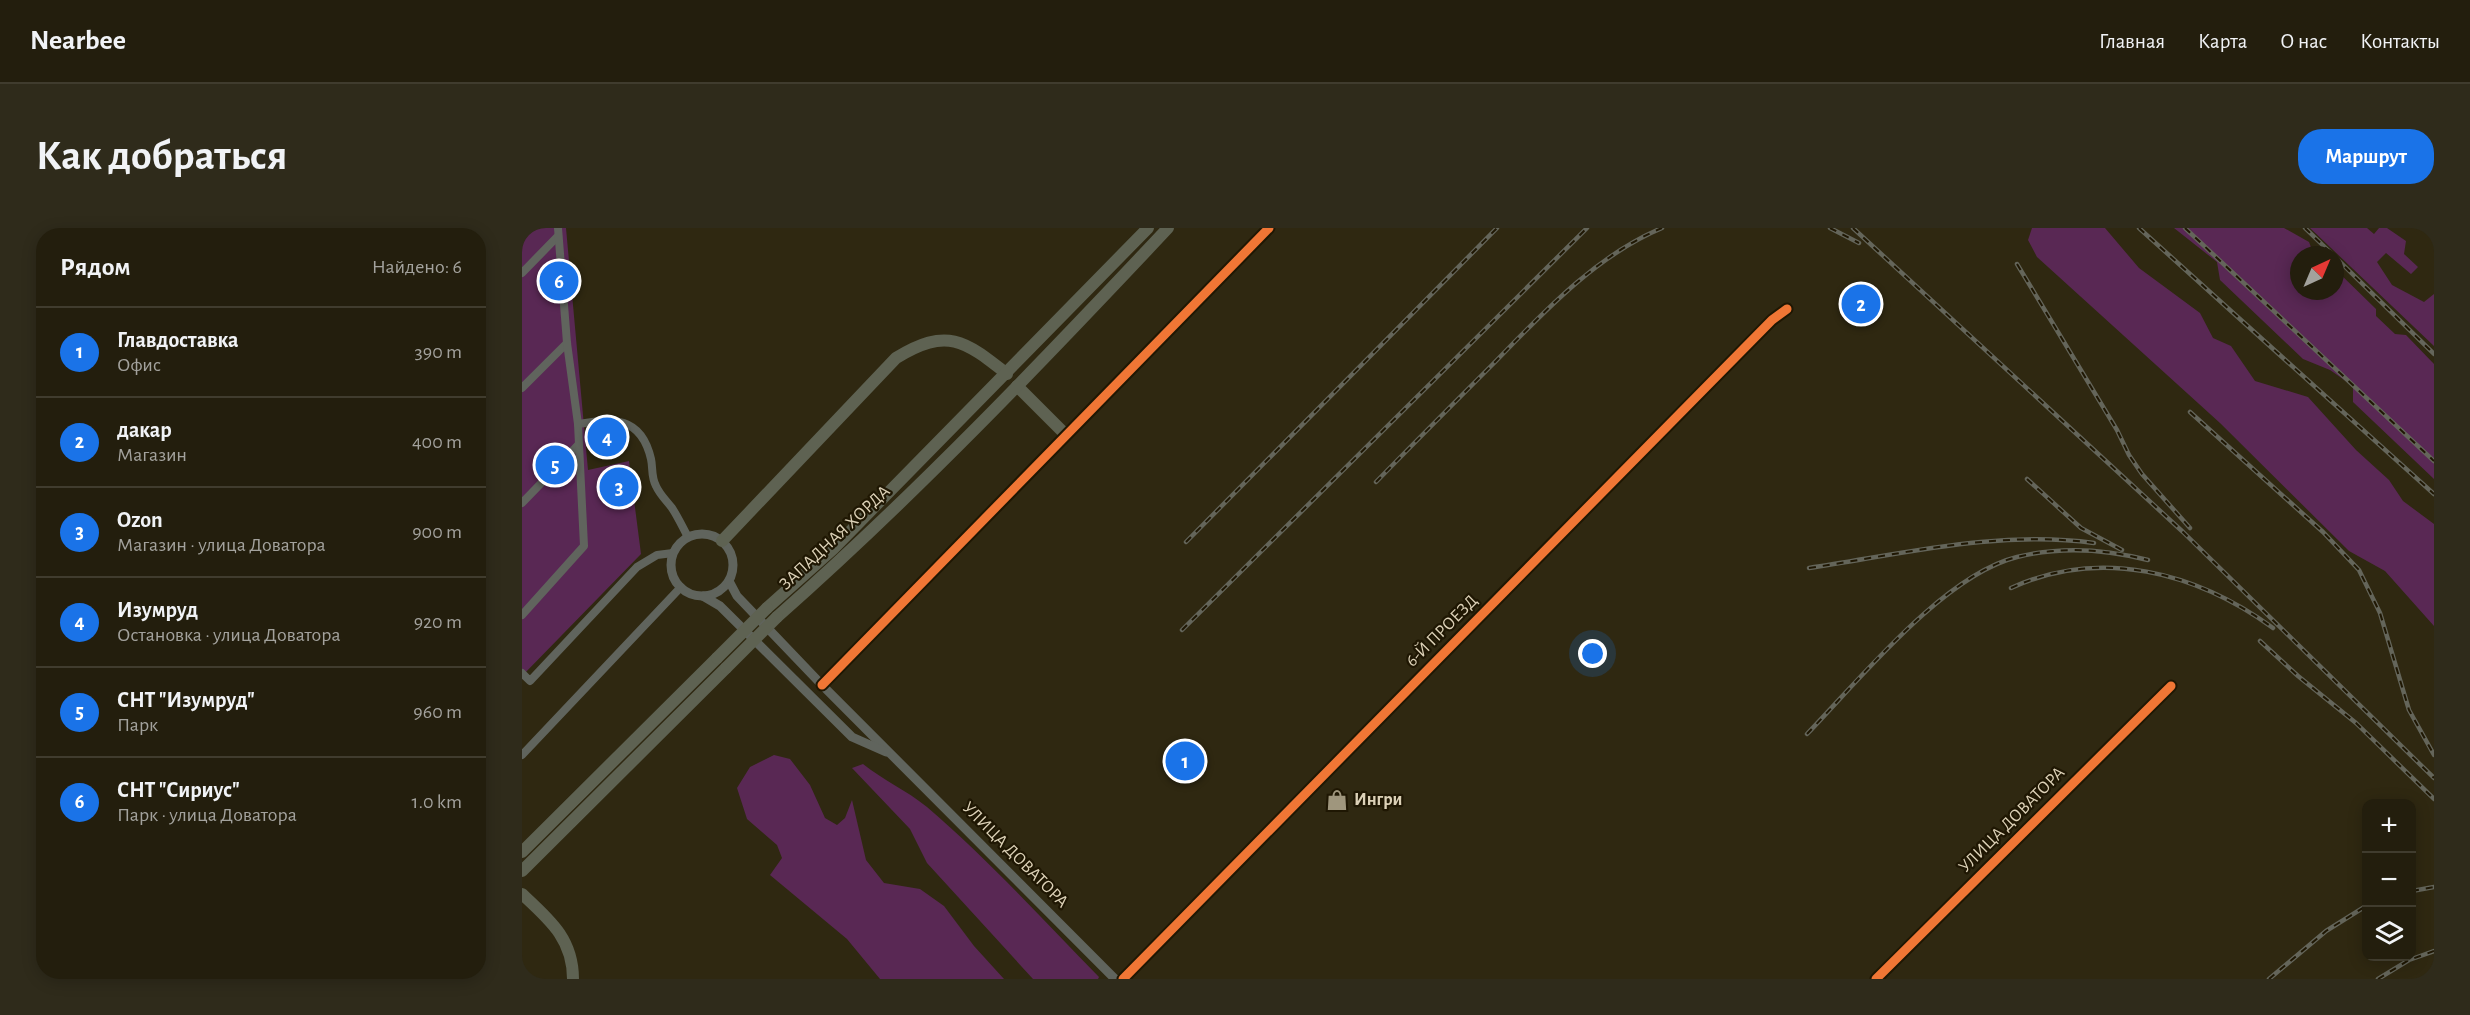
<!DOCTYPE html>
<html lang="ru">
<meta charset="utf-8">
<style>
:root{--surface:#231e0d;--page:#2f2b1b;--text:#f1f3f6;--muted:#a3a29d;--line:#403c2e;--accent:#1a73e8}
body{margin:0;font-family:"Alegreya Sans",sans-serif;background:var(--page);color:var(--text)}
.controls{position:absolute;right:18px;bottom:18px;display:grid;overflow:hidden;border-radius:12px;box-shadow:0 3px 15px #0003}
.controls button{width:54px;height:54px;display:grid;place-items:center;padding:0;border:0;border-bottom:2px solid var(--line);background:var(--surface);color:var(--text);font:30px sans-serif}
.compass{position:absolute;left:1768px;top:18px;width:54px;height:54px;border-radius:50%;background:var(--surface);box-shadow:0 3px 15px #0003;rotate:44deg}
.you{position:absolute;left:1071px;top:426px;width:21px;height:21px;margin:-15px;border:4px solid #fff;border-radius:50%;background:#1a73e8;box-shadow:0 0 0 9px #1a73e833}
.badge{display:grid;place-items:center;width:39px;height:39px;border-radius:50%;background:var(--accent);color:#fff;font-size:20px;font-weight:700}
.pin{position:absolute;translate:-50% -50%;border:3px solid #fff;box-shadow:0 2px 6px #0006}
.list{margin:0;padding:0;list-style:none}
h2{display:flex;justify-content:space-between;align-items:center;height:78px;margin:0;padding:0 24px;font-size:26px}
h2 small{font-size:20px;font-weight:400;color:var(--muted)}
.list li{display:grid;grid-template-columns:39px 1fr auto;gap:18px;align-items:center;box-sizing:border-box;height:90px;padding:0 24px;border-top:2px solid var(--line)}
.list b{display:block;font-size:22px;white-space:nowrap}
.list p{margin:0;font-size:20px;white-space:nowrap;color:var(--muted)}
.list em{font-size:20px;font-style:normal;color:var(--muted)}
.icon{flex:none;width:33px;height:33px;fill:none;stroke:currentColor;stroke-width:2;stroke-linecap:round;stroke-linejoin:round}
.map{position:relative;flex:none;width:1912px;height:751px;overflow:hidden;border-radius:24px}
header{display:flex;align-items:center;gap:36px;box-sizing:border-box;height:84px;padding:0 30px;background:var(--surface);border-bottom:2px solid var(--line)}
header strong{font-size:28px}
nav{display:flex;gap:33px;margin-inline-start:auto;font-size:21px}
.intro{display:flex;align-items:center;justify-content:space-between;box-sizing:border-box;height:144px;padding:0 36px}
h1{margin:0;font-size:42px}
.button{padding:15px 27px;border-radius:24px;background:var(--accent);color:#fff;font-size:21px;font-weight:700}
main{display:flex;gap:36px;padding:0 36px}
aside{flex:1;background:var(--surface);border-radius:24px;box-shadow:0 3px 15px #0003}
.map>svg:first-child{display:block}
</style>
<header>
<strong>Nearbee</strong>
<nav><a>Главная</a><a>Карта</a><a>О нас</a><a>Контакты</a></nav>
</header>
<div class="intro"><h1>Как добраться</h1><a class="button">Маршрут</a></div>
<main>
<aside>
<h2>Рядом<small>Найдено: 6</small></h2>
<ul class="list">
<li><span class="badge">1</span><div><b>Главдоставка</b><p>Офис</p></div><em>390 m</em></li>
<li><span class="badge">2</span><div><b>дакар</b><p>Магазин</p></div><em>400 m</em></li>
<li><span class="badge">3</span><div><b>Ozon</b><p>Магазин · улица Доватора</p></div><em>900 m</em></li>
<li><span class="badge">4</span><div><b>Изумруд</b><p>Остановка · улица Доватора</p></div><em>920 m</em></li>
<li><span class="badge">5</span><div><b>СНТ &quot;Изумруд&quot;</b><p>Парк</p></div><em>960 m</em></li>
<li><span class="badge">6</span><div><b>СНТ &quot;Сириус&quot;</b><p>Парк · улица Доватора</p></div><em>1.0 km</em></li>
</ul>
</aside>
<div class="map">
<svg width="1912" height="751" viewBox="0 0 1912 751">
<rect width="100%" height="100%" fill="#2f2811"/>
<g fill="#592854">
<polygon points="0,0 44,0 66,242 107,233 119,326 0,448"/>
<polygon points="1510,0 1583,0 1617,40 1678,85 1691,110 1709,118 1733,153 1786,169 1834,222 1867,252 1881,273 1912,296 1912,398 1863,343 1827,323 1698,195 1515,29 1506,12"/>
<polygon points="1652,0 1762,0 1787,14 1792,27 1777,27 1777,63 1813,63 1813,41 1854,81 1854,88 1873,106 1884,107 1912,136 1912,251 1831,174 1831,158 1808,142 1781,131 1698,52 1695,34"/>
<polygon points="1788,0 1845,0 1852,6 1857,0 1865,0 1884,13 1882,26 1896,39 1889,46 1864,25 1855,34 1870,57 1902,74 1912,66 1912,118"/>
<polygon points="252,527 268,531 288,557 303,590 315,597 323,590 330,572 344,632 362,655 398,661 422,678 452,718 482,751 358,751 325,711 248,647 260,630 255,617 225,591 215,560 228,539"/>
<path d="M341 536C361 552 384 562 405 579 466 631 521 692 577 749L576 751H511L405 635 388 601 330 540Z"/>
</g>
<g fill="none" stroke-linecap="round" stroke-linejoin="round">
<g stroke="#60645d" stroke-width="8">
<polyline points="0,45 36,8"/>
<polyline points="0,160 45,115"/>
<path d="M56 196C91 190 119 188 129 231 131 240 129 249 134 258 138 267 144 272 150 280 156 289 161 300 166 309"/>
<polyline points="0,275 57,216"/>
<polyline points="0,387 62,318 56,196 45,115 36,0"/>
<polyline points="0,445 8,453 115,339 135,327 151,325"/>
<polyline points="300,457 747,0"/>
<polyline points="0,527 159,359"/>
<polyline points="601,751 1250,92 1265,81"/>
<polyline points="1354,751 1649,458"/>
</g>
<g stroke="#60645d" stroke-width="9">
<circle cx="180" cy="337" r="31"/>
<polyline points="207,353 215,368 300,457 593,751"/>
<polyline points="181,368 198,378 330,509 364,524"/>
</g>
<g stroke="#5e6252" stroke-width="12">
<polyline points="495,158 544,207"/>
<path d="M200 313 374 130C425 99 442 112 485 146"/>
<polyline points="245,380 311,321 626,0"/>
<path d="M255 389C392 268 520 134 646 0"/>
<polyline points="0,624 195,430"/>
<polyline points="0,643 204,440"/>
<path d="M0 666C28 692 51 711 51 751"/>
</g>
<defs>
<g id="rail">
<polyline points="1308,0 1337,15"/>
<polyline points="1331,0 1661,304 1912,550"/>
<polyline points="1617,0 1912,266"/>
<polyline points="1663,0 1912,233"/>
<polyline points="1783,0 1811,27"/>
<polyline points="1813,29 1912,126"/>
<polyline points="1495,36 1595,202 1607,227 1620,246 1668,300"/>
<polyline points="1668,184 1801,304 1837,342 1858,385 1887,482 1912,527"/>
<polyline points="1505,251 1559,300 1600,322"/>
<path d="M854 254C892 215 931 176 970 137 1020 86 1073 28 1140 0"/>
<polyline points="664,314 975,0"/>
<path d="M1287 340C1381 326 1476 302 1572 315"/>
<path d="M1489 360C1578 319 1674 344 1751 400"/>
<polyline points="660,402 1065,0"/>
<polyline points="1738,413 1776,448 1834,495 1912,571"/>
<path d="M1285 506C1338 451 1422 347 1495 329 1539 318 1583 321 1626 332"/>
<polyline points="1890,663 1912,659"/>
<polyline points="1747,751 1804,703 1844,678"/>
<polyline points="1856,751 1887,732 1912,723"/>
</g>
</defs>
<use href="#rail" stroke="#64655a" stroke-width="4.5"/>
<use href="#rail" stroke="#1f1703" stroke-width="2" stroke-dasharray="7" stroke-linecap="butt"/>
<g stroke="#5e6252" stroke-width="12">
<polyline points="195,430 245,380"/>
<polyline points="204,440 255,389"/>
</g>
<defs>
<g id="cycleway">
<polyline points="300,457 747,0"/>
<polyline points="601,751 1250,92 1265,81"/>
<polyline points="1354,751 1649,458"/>
</g>
</defs>
<use href="#cycleway" stroke="#1f1703" stroke-width="13"/>
<use href="#cycleway" stroke="#f07635" stroke-width="9"/>
</g>
<defs>
<symbol id="shop-bare" viewBox="-9 -9 18 18"><path d="M-5-2.5h2.3a2.7 3.5 0 0 1 5.4 0H5L5.5 6h-11ZM-1.5-2.5h3a1.5 2.3 0 0 0-3 0Z" fill="#9f967d" stroke="#1f1703" stroke-width="2.5" paint-order="stroke"/></symbol>
</defs>
<g fill-rule="evenodd">
<use href="#shop-bare" x="800" y="557" width="30" height="30"/>
</g>
<g text-anchor="middle" dominant-baseline="central" stroke-width="4.5" stroke-linejoin="round" paint-order="stroke">
<g font-size="18" fill="#dcd1b7" stroke="#1f1703">
<text transform="translate(313 310) rotate(-43)">ЗАПАДНАЯ ХОРДА</text>
<text transform="translate(920 403) rotate(-45)">6-Й ПРОЕЗД</text>
<text transform="translate(1490 592) rotate(-45)">УЛИЦА ДОВАТОРА</text>
<text transform="translate(493 627) rotate(45)">УЛИЦА ДОВАТОРА</text>
</g>
<g font-size="18" font-weight="bold" fill="#dcd1b7" stroke="#1f1703" text-anchor="start">
<text x="832" y="572">Ингри</text>
</g>
</g>
</svg>
<div class="controls">
<button>+</button>
<button>−</button>
<button><svg class="icon" aria-label="layers" viewBox="0 0 24 24"><path d="M12 4l9 5-9 5-9-5zM3 14l9 5 9-5"/></svg></button>
</div>
<svg class="compass" viewBox="-18 -18 36 36"><path d="M0-13l5 13h-10z" fill="#e53935"/><path d="M0 13l5-13h-10z" fill="#a3a29d"/></svg>
<div class="you"></div>
<div class="pin badge" style="left:663px;top:533px">1</div>
<div class="pin badge" style="left:1339px;top:76px">2</div>
<div class="pin badge" style="left:97px;top:259px">3</div>
<div class="pin badge" style="left:85px;top:209px">4</div>
<div class="pin badge" style="left:33px;top:237px">5</div>
<div class="pin badge" style="left:37px;top:53px">6</div>
</div>
</main>
